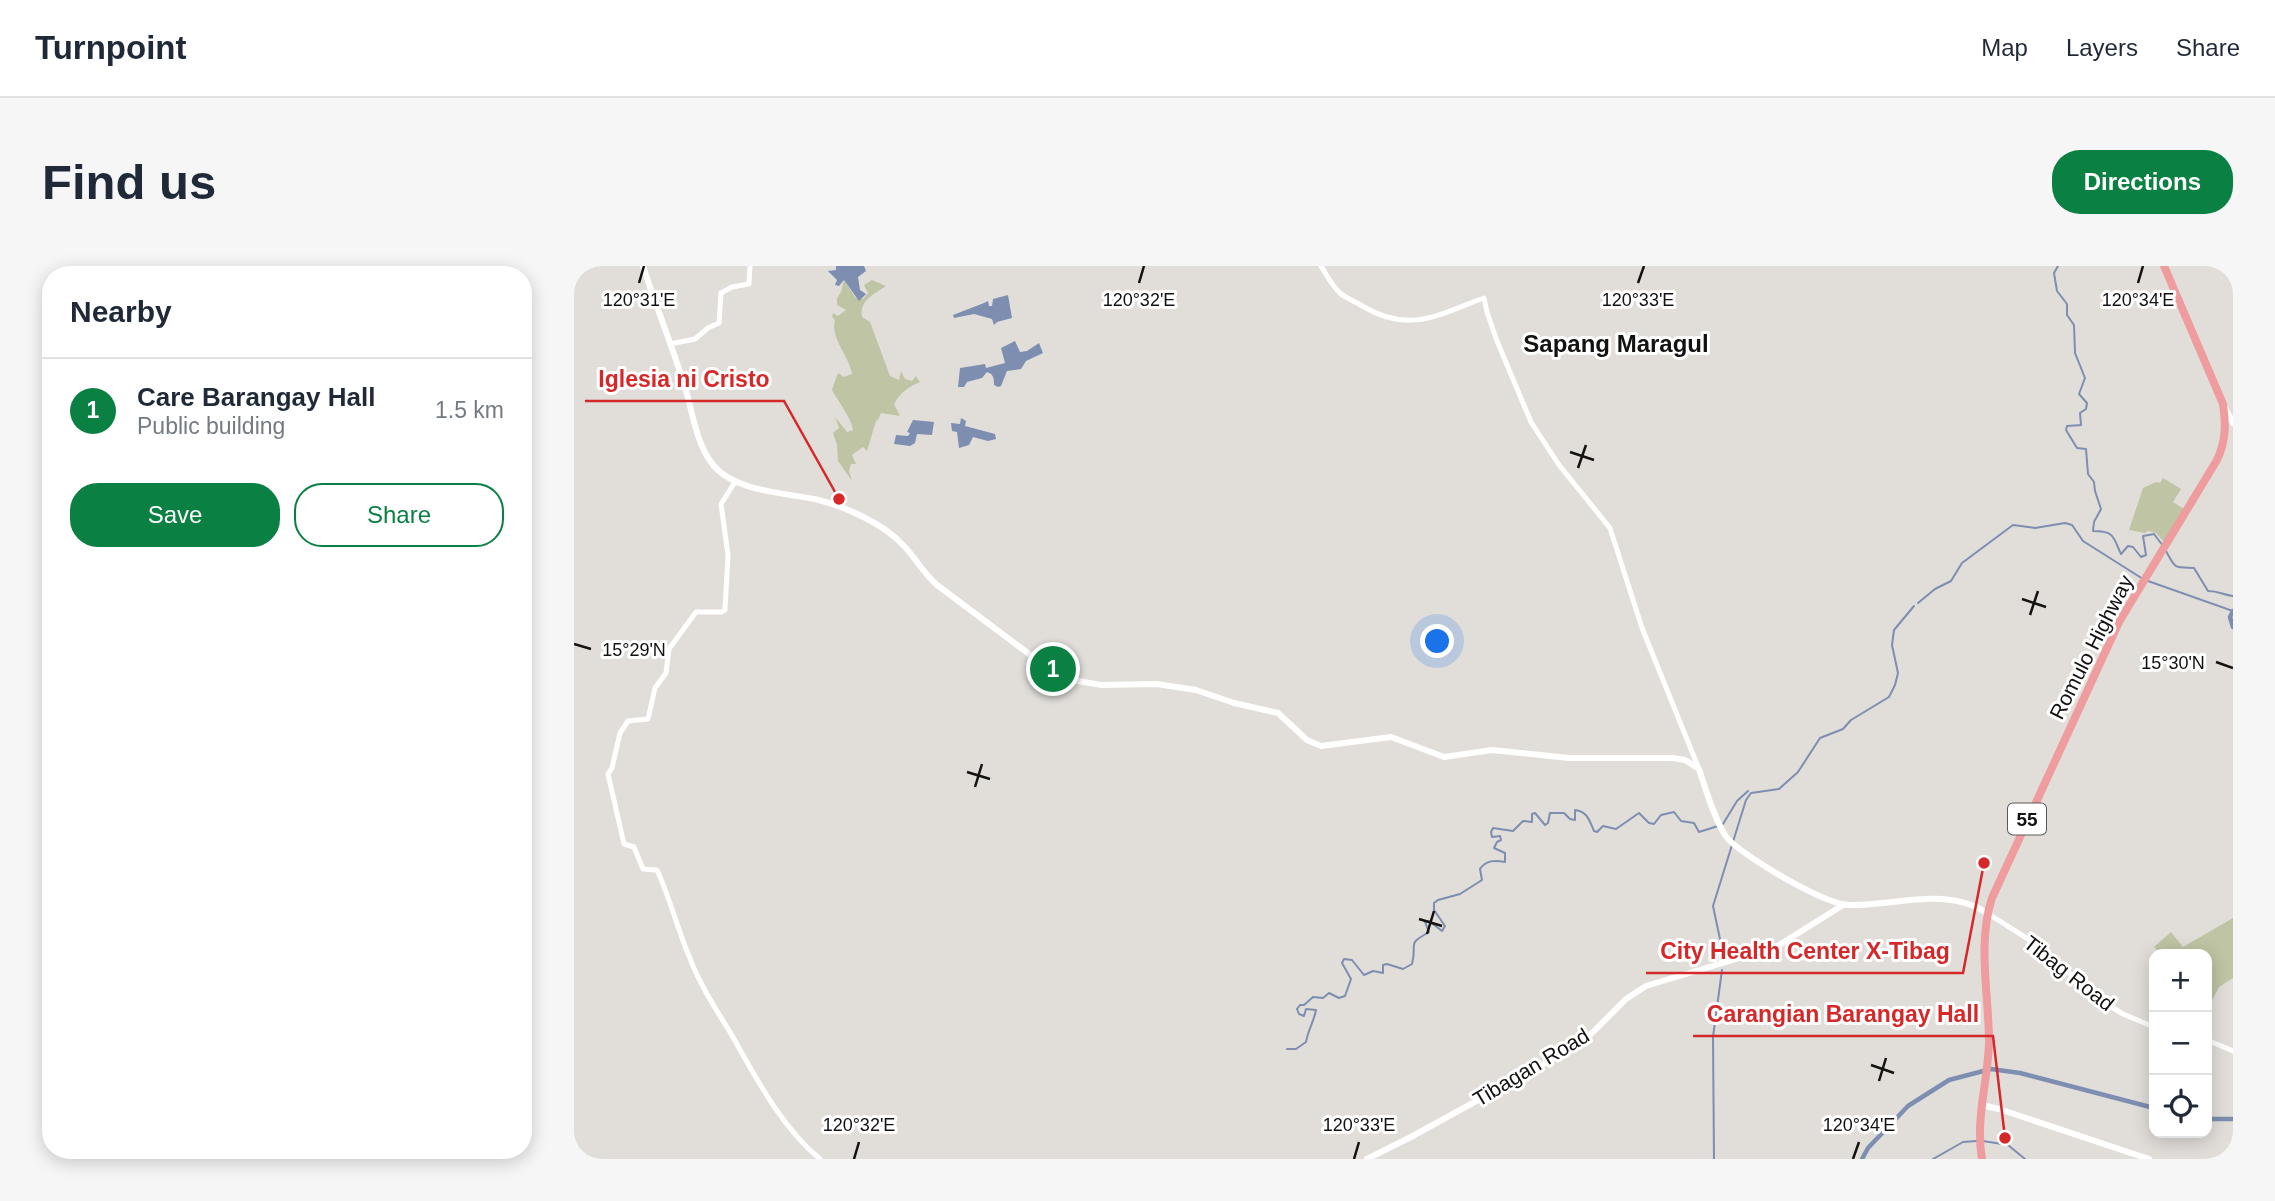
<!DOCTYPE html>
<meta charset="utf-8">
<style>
:root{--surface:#fff;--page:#f6f6f7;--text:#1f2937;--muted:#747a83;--line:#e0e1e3;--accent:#0b8043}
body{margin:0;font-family:Helvetica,sans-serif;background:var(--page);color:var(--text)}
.controls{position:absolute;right:21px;bottom:21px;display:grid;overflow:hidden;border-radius:14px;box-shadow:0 4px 18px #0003}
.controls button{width:63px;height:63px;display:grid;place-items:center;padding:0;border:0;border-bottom:2px solid var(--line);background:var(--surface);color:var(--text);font:35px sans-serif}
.you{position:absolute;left:864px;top:376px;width:24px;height:24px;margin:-18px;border:5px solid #fff;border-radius:50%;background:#1a73e8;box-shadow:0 0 0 10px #1a73e833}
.badge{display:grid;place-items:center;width:46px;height:46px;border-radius:50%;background:var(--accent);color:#fff;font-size:23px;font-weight:700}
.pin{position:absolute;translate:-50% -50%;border:4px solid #fff;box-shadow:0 2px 7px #0006}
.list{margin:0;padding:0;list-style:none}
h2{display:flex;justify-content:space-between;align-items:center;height:91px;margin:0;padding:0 28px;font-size:30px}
h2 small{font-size:23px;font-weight:400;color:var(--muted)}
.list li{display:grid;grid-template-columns:46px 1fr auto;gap:21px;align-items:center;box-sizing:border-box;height:105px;padding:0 28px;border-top:2px solid var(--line)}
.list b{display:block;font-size:26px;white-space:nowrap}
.list p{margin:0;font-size:23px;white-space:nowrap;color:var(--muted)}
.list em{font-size:23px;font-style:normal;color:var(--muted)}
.actions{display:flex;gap:14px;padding:21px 28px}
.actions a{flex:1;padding:16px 0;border:2px solid var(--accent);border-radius:28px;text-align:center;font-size:24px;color:var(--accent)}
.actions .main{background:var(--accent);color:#fff}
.icon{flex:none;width:38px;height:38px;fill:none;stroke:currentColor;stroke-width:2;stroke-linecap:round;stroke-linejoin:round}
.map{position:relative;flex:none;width:1659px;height:893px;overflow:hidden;border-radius:28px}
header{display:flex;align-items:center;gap:42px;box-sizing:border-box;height:98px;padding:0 35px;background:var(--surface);border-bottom:2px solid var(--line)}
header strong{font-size:33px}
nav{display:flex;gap:38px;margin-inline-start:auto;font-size:24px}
.intro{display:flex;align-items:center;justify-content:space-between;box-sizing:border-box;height:168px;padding:0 42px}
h1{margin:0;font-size:49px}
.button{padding:18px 32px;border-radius:28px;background:var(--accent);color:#fff;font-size:24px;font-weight:700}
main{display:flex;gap:42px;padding:0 42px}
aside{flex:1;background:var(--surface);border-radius:28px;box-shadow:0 4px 18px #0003}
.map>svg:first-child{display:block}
</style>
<header>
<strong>Turnpoint</strong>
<nav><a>Map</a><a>Layers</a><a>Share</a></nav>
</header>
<div class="intro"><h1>Find us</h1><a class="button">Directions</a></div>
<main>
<aside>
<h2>Nearby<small></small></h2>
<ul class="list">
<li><span class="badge">1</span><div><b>Care Barangay Hall</b><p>Public building</p></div><em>1.5 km</em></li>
</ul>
<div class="actions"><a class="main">Save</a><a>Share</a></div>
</aside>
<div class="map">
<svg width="1659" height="893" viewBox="0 0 1659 893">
<rect width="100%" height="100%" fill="#e1deda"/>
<g fill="#bfc4a4">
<path d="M270 14 281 31 289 33 294 27 290 19 298 14 312 20C300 28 285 35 288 51L296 56 316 110 325 114 327 105 331 113 338 115 342 110 346 116C334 121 327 126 320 138L326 150 307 147 304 154 302 155 293 185 289 181 278 189 282 198H277L275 205 278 215 264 195 263 179 259 167 265 162 261 151 273 166 279 164C278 153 264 135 258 124L263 109 265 107 269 111 278 108C275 89 256 73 261 54L258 51 259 47 264 50 272 44 263 39V32L267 26Z"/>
<polygon points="1589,212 1607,223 1599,236 1610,243 1590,276 1582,267 1574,265 1571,267 1555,264 1569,222 1582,216 1586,217"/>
<polygon points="1659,652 1659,712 1645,721 1633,744 1633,688 1588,688 1580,681 1597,666 1609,681"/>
</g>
<g fill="#7d8eb1">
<polygon points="262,0 290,0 292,5 284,11 286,24 292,28 285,35 270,14 265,20 261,19 263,14 254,5 262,4"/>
<polygon points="434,29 438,52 423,56 420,59 418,53 400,48 380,52 379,49 410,37 414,35 415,40 418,40 419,33"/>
<path d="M441 75 446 86 453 85 465 77 469 87 452 95 447 103 433 105 427 120 424 121 420 119C420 113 420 108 413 106L408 112 393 116 390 121H384L386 102 411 98 412 102 431 97 427 82Z"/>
<polygon points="387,152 392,155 391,160 421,168 422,173 414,175 399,171 395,179 385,182 383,166 378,165 377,157 386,158"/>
<polygon points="339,154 360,156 358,169 343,168 341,177 336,180 320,178 322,169 334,170 336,167 333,166"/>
</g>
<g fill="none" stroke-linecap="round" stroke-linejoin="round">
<g stroke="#7d8eb1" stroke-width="2">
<path d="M1484 0 1480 7 1483 25 1493 38V49L1500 59 1501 87 1511 112 1505 128 1513 137 1512 143 1506 147 1507 159 1493 160 1492 164 1503 182 1512 183 1514 208 1520 216 1521 225 1527 243 1520 256 1519 265C1541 265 1539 271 1547 288L1554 280 1559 281 1567 291 1572 289 1569 270 1580 268 1589 280"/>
<path d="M1592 285C1602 303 1599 301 1620 302L1634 325C1645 325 1649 329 1659 330"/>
<polyline points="1574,315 1659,345"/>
<polyline points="1344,337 1361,323 1377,315 1388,297 1439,259 1461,262 1491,257 1498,259 1509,275 1569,313"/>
<polyline points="1149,558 1163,535 1174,525"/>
<polyline points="1150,692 1139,640 1172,534 1177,527 1205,523 1224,506 1246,472 1269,463 1277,454 1315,431 1321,419 1324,407 1318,379 1320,364 1340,340"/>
<path d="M713 783H722L732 776C734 764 740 755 742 744L732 743 730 750 725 748 723 743 726 739H730L739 731 749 732 755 727 765 732 771 730 777 713 768 697 770 693 778 694 790 709 799 705 809 707V699L813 698 829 703 838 698C844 675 831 680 855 666L851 656 855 655 868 665 871 660 860 644V637L864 634 886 628 908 614 906 603C912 594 921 594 931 596V587L920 582 923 576 927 574 926 570 918 571 917 566 919 562 939 565 949 555 958 556V548L961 547 971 559 974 557 976 547H990L996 553 1001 554V544C1014 546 1015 554 1020 565L1023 566 1029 560 1042 563 1065 547 1075 557 1080 558 1087 549 1100 546 1107 555 1120 557 1125 566 1144 560"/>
<polyline points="1409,875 1434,879 1451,893"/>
<polyline points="1140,893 1139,771 1148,704"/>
<polyline points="1359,893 1389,876 1403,875"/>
</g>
<g stroke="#7d8eb1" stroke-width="4.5">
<polyline points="1659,345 1656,351 1659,361"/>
<polyline points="1633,853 1659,853"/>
<polyline points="1288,893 1294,882 1334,840 1375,814 1417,803 1446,807 1580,842"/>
</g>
<g stroke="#fff" stroke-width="5">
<path d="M747 0C753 9 758 20 766 27 773 33 783 36 790 41 836 68 866 48 910 32L913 46 923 75 957 156 985 199 1036 262 1068 362 1125 503"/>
<polyline points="96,78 121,73 134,62 145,57 147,27 158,21 175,18 176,0"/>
<path d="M161 216 147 238 154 289 151 344 148 346H122L95 383 92 407 81 422 74 453 54 455 46 467 38 502 34 508 50 578 60 581 69 603 83 604C96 632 103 662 115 690 125 717 141 742 156 766 181 810 207 861 246 893"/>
<polyline points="1413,647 1470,683 1499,711 1531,737 1549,748 1580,761"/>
<polyline points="1633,774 1659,785"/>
</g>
<g stroke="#fff" stroke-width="6">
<path d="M69 0C82 40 98 80 111 121 119 147 122 179 140 200 162 226 214 227 245 234 272 241 310 258 329 279 342 292 349 307 363 319L487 412 527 419 583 418 622 424 660 437 704 447 733 474 747 480 817 471 870 491 918 484 995 492H1099L1111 494 1125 503C1131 521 1142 559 1154 573 1172 592 1251 639 1276 639 1321 640 1373 620 1413 647"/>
<polyline points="1650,140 1659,157"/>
<polyline points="1407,839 1425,843 1575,893"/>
<polyline points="793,893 837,871 984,790 1014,771 1052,733 1072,720 1202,681 1269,639"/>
</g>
<path stroke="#ee9c9e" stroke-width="8" d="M1408 893C1401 853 1414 816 1415 776 1415 729 1403 677 1418 632L1545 356 1643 194C1652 175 1652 158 1649 138L1590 0"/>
</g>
<path fill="none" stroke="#131211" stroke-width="2.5" d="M65 17 70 0M565 17 570 0M1064 17 1070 0M1564 17 1569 0M996 186 1020 194M1004 202 1012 179M1448 333 1472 341M1456 349 1464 325M0 378 17 383M1642 396 1659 402M393 506 416 513M401 521 408 498M845 653 868 660M853 668 860 645M1297 799 1320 807M1305 815 1312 792M280 893 285 876M780 893 785 876M1279 893 1285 876"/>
<g text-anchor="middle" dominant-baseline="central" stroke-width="6" stroke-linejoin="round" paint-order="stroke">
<rect fill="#fff" stroke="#5a5958" stroke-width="2" x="1434" y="537.5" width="38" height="31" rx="5"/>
<g font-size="19" font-weight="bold" fill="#131211">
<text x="1453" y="553">55</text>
</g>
<g font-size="21" fill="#131211" stroke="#fff">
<text transform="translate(1517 381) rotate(-63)">Romulo Highway</text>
<text transform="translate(1495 707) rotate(38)">Tibag Road</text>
<text transform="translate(957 801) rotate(-31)">Tibagan Road</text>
</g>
<g font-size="24" font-weight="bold" fill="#131211" stroke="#fff">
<text x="1042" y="77">Sapang Maragul</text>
</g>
</g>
<g font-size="18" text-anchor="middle" fill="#131211" stroke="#fff" stroke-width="6" stroke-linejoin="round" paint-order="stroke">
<text x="65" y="40">120°31'E</text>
<text x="565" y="40">120°32'E</text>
<text x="1064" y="40">120°33'E</text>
<text x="1564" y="40">120°34'E</text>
<text x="60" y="390">15°29'N</text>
<text x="1599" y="403">15°30'N</text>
<text x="285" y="865">120°32'E</text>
<text x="785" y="865">120°33'E</text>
<text x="1285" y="865">120°34'E</text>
</g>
<path fill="none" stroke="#d62828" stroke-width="2.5" d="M265 233L210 135H11M1410 597L1389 707H1072M1431 872L1419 770H1119"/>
<g fill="#d62828" stroke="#fff" stroke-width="2.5">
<circle cx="265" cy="233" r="7"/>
<circle cx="1410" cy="597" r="7"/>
<circle cx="1431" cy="872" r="7"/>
</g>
<g font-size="23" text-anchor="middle" font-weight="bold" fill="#d62828" stroke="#fff" stroke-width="6" stroke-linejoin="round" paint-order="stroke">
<text x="110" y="121">Iglesia ni Cristo</text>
<text x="1231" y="693">City Health Center X-Tibag</text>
<text x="1269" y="756">Carangian Barangay Hall</text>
</g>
</svg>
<div class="controls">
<button>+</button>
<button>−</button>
<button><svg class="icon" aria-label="locate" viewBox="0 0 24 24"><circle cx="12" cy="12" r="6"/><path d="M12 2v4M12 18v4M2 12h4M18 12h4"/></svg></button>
</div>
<div class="you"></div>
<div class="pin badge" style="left:479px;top:403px">1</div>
</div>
</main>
